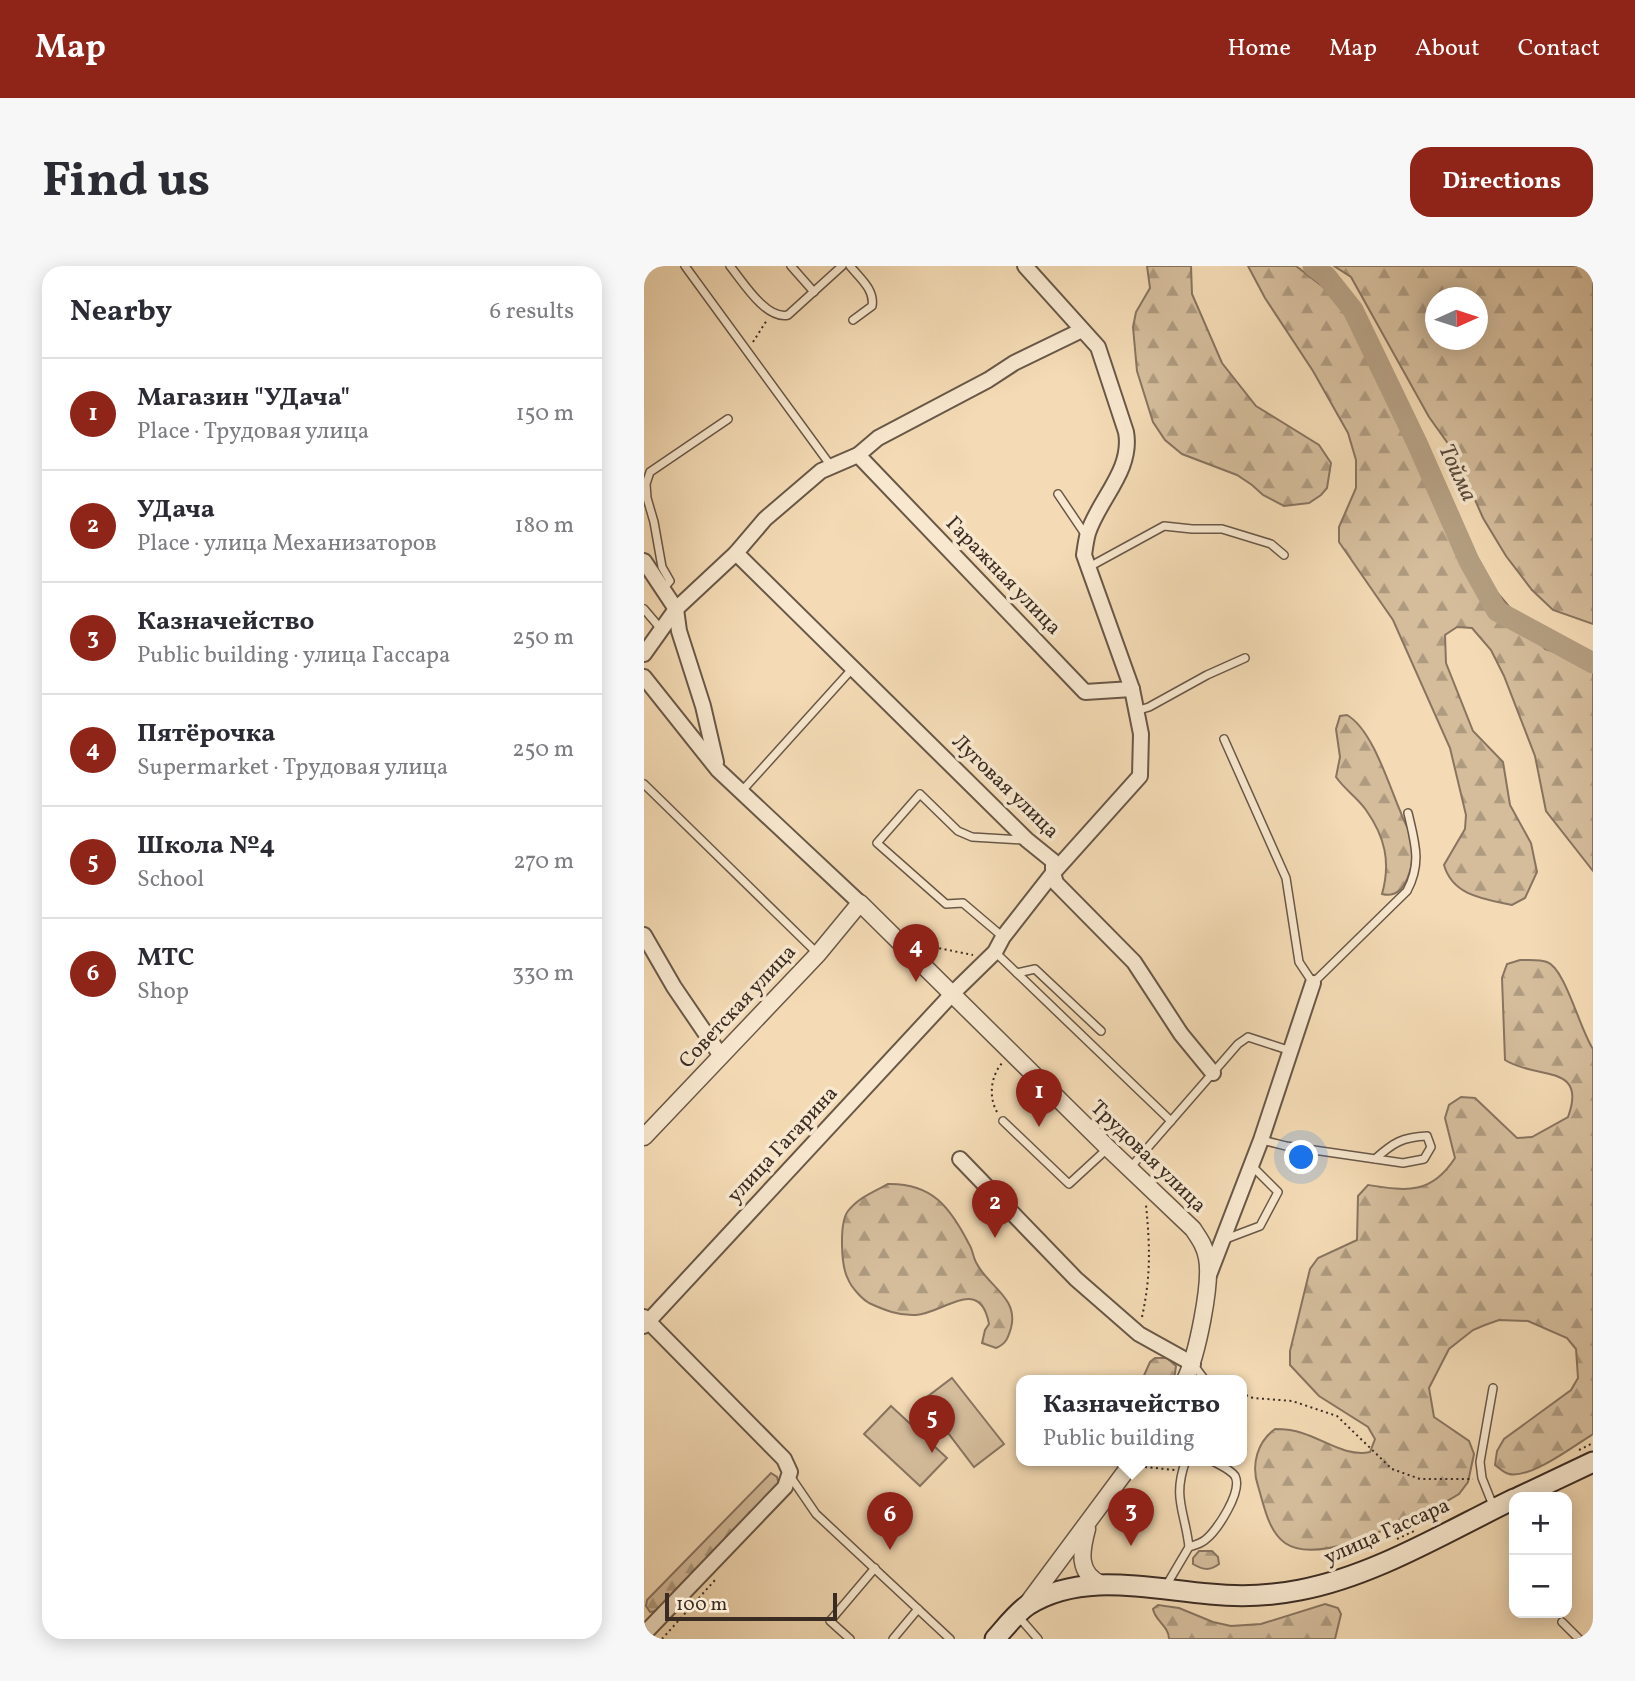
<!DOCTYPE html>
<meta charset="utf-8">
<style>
:root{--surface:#fff;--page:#f7f7f7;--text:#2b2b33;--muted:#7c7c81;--line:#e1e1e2;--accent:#8f2418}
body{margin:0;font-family:Vollkorn,serif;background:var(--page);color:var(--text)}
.controls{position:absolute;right:21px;bottom:21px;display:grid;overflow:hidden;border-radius:14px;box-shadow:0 4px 18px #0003}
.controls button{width:63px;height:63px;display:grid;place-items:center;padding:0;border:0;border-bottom:2px solid var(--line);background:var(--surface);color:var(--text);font:35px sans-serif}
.compass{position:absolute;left:781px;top:21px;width:63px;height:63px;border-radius:50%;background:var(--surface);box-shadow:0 4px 18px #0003;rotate:87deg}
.scale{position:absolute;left:21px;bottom:18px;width:172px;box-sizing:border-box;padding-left:7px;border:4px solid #3b2c23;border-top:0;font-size:19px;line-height:24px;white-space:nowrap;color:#3b2c23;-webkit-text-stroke:5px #f8e8cf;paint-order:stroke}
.you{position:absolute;left:658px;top:892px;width:24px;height:24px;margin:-18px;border:5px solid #fff;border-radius:50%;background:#1a73e8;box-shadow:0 0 0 10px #1a73e833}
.badge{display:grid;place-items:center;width:46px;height:46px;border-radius:50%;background:var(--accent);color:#fff;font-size:23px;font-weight:700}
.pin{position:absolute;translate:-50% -58px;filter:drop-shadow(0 2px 4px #0008)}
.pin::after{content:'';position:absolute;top:37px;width:24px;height:21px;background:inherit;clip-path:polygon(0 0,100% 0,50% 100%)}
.popup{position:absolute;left:372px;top:1109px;width:231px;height:91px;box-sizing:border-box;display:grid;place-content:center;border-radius:14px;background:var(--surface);filter:drop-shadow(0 2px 5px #0005);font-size:23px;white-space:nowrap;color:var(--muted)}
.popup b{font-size:26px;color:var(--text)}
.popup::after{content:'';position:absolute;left:50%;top:100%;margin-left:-14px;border:14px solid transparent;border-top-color:var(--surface)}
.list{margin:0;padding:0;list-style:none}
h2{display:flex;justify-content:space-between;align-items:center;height:91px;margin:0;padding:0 28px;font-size:30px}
h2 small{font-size:23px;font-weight:400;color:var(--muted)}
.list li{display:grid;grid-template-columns:46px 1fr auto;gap:21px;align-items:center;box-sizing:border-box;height:112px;padding:0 28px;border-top:2px solid var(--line)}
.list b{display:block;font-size:26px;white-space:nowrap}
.list p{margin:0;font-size:23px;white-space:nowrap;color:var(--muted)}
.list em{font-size:23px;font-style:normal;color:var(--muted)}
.map{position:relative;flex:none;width:949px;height:1373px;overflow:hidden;border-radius:21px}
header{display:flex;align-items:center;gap:42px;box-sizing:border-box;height:98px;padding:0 35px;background:var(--accent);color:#fff}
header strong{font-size:33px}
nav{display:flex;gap:38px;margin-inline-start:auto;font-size:24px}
.intro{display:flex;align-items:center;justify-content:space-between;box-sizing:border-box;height:168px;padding:0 42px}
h1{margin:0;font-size:49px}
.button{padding:18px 32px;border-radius:21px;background:var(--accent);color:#fff;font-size:24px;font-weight:700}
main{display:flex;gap:42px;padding:0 42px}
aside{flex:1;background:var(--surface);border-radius:21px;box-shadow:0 4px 18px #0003}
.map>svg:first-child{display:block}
</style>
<header>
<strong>Map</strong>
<nav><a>Home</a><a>Map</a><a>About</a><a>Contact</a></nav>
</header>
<div class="intro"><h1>Find us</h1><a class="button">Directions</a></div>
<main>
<aside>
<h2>Nearby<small>6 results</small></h2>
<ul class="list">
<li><span class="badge">1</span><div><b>Магазин &quot;УДача&quot;</b><p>Place · Трудовая улица</p></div><em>150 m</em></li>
<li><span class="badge">2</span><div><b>УДача</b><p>Place · улица Механизаторов</p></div><em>180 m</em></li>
<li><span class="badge">3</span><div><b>Казначейство</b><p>Public building · улица Гассара</p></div><em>250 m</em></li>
<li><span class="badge">4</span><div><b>Пятёрочка</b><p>Supermarket · Трудовая улица</p></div><em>250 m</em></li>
<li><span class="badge">5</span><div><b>Школа №4</b><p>School</p></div><em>270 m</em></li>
<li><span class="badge">6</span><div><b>МТС</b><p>Shop</p></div><em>330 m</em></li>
</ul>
</aside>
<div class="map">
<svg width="949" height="1373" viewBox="0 0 949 1373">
<defs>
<pattern id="forest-firs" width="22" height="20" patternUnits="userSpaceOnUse" patternTransform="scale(1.75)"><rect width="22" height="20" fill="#d5bd9c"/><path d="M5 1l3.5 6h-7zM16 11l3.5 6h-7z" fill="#ae9a7f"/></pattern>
</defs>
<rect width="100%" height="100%" fill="#f4dbb5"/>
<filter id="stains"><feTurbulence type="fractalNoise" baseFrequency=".00286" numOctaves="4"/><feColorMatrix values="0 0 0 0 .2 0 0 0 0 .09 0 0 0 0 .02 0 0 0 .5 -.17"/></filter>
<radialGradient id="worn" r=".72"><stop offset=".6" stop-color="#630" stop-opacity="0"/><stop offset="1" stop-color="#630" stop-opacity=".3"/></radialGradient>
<g fill="url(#forest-firs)" stroke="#887460" stroke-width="2" fill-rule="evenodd">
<polygon points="503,0 547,0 548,28 578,97 612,140 675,179 687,197 683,222 677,229 665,237 640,240 619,229 608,219 593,209 538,188 521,174 509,156 493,105 489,61 492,46 506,22"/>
<path d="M604 0H652L709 44 757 125 840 311 901 383 942 397 949 405V605L902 545 891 490 860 410 847 384 828 362 813 361 801 369 802 397 829 465 859 496 866 539 887 577 893 606 881 632 868 639C840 633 809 630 800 599L821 563 822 549 806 482 749 354 695 276V261L712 222V194L704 167 669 105 621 32Z"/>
<path d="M690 0H949V358L909 344 888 324 862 290 839 252 810 186 785 151 707 11ZM792 32H834V74H792Z"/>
<path d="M703 449C729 464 745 520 757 547 760 557 768 567 769 577 771 595 763 635 738 628 747 596 741 571 722 544 714 532 701 524 692 511L696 491 692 463 696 450Z"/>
<path d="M876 694C884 694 896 693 903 696 921 702 936 764 949 783V1168C930 1180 886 1213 865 1208 860 1207 855 1202 851 1199L853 1185 860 1173 927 1124 934 1112 932 1083 923 1072 884 1055 855 1054 841 1059 829 1064 805 1083 785 1122 790 1151 825 1175 830 1188 824 1216 815 1228 803 1235C766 1251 677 1302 641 1277 624 1265 620 1239 614 1220 607 1199 613 1176 631 1163 640 1163 650 1164 658 1167 681 1174 702 1191 726 1186L731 1173 724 1161 675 1130 646 1099V1085L666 1003 674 992 713 974 714 930 724 919C763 925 787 929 811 892L801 852 805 839 817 831 831 832 873 872 888 871 924 851C944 797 892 814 861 794L858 712 863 698Z"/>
<path d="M244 918C288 917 306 941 325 978 329 984 329 992 333 998 344 1020 375 1032 367 1062 364 1072 362 1078 352 1082L338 1077 341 1064 345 1058C336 1009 300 1047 272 1049 255 1050 240 1044 225 1037 218 1033 207 1021 204 1013 197 1000 195 957 204 945 214 932 229 926 244 918Z"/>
<polygon points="511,1092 523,1092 532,1100 530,1114 498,1114 506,1096"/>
<polygon points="127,1207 133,1211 135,1218 13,1345 6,1346 2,1340 3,1334"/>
<path d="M555 1285H568L574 1291 575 1298C566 1305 559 1304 549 1298V1292Z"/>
<path d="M681 1338 694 1342 697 1348 691 1373H525C525 1360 511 1355 509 1343L514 1339 535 1342 569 1356 587 1360 617 1358Z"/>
</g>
<g fill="#d5bd9c" stroke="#887460" stroke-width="2">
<polygon points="308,1112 360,1178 330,1201 279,1134"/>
<polygon points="247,1140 303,1192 276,1220 220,1168"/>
</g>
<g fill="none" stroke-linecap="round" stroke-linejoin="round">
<polyline stroke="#b5a083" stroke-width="21" points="669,0 682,10 709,44 773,177 825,295 853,345 949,397"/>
<defs>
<g id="service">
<polyline points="41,0 187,200"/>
<path d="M86 0C99 16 122 54 144 49L198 0"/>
<polyline points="147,0 170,26"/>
<path d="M206 0C216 12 231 24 228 40L209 54"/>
<polyline points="414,228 443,271"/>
<polyline points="445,301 520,260 548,263 578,263 627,278 640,289"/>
<polyline points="19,323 26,315 18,301 10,256 3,232 2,218 6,206 84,153"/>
<polyline points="0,343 17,363"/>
<polyline points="492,445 505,441 563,409 601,392"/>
<path d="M580 473 642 612 655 696 669 717 763 625C778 597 771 577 764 547"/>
<polyline points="0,518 173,687"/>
<polyline points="97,526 209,402"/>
<polyline points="359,671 319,637 302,638 233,577 276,528 314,565 328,571 379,574"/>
<polyline points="351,686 527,855"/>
<polyline points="373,707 391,703 457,765"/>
<polyline points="359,855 425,918 463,883"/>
<path d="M618 874 642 880 759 897 780 893 787 881 783 870C758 871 749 877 731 893"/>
<polyline points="486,902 594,778 604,771 647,785"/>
<polyline points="579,974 616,960 634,926 608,900"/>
<polyline points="549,1098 561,1114"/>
<polyline points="849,1122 836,1196 838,1212 850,1242"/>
<polyline points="146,1210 172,1248 306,1373"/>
<path d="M545 1281C551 1279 556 1278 561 1274 573 1265 599 1225 591 1210 586 1203 575 1199 567 1194"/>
<path d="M522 1320 545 1281C541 1245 528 1232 542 1194"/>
<polyline points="374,1350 394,1373"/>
<polyline points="918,1356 935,1373"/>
<polyline points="206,1373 186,1355 231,1302"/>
<polyline points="249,1373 274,1343"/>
</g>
<g id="minor">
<polyline points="214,189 441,426 488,423"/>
<polyline points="92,287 383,574 409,595 409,607 412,617 490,696 537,768 569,807"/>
<polyline points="0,295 32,343 35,365 59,440 72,496"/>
<polyline points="0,388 32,343 92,287 121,253 177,205 214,189 234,172 344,114 370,97 438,64"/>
<polyline points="0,411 74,504 216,637"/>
<polyline points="0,669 30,721 77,790"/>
<polyline points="316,893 432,1013 495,1068 549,1098"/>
<polyline points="565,1009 617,874 669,717"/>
<polyline points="0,1051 140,1193 146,1206 141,1221 0,1368"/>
<path d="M0 1060 309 727 351 686 359 671 409 607 496 510 497 468 488 423 440 289C441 282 442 274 444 267 455 233 489 204 482 166L454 81 381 0"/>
</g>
<g id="tertiary">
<path d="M0 871 174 688 216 637 464 882 549 963C555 972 561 980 563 992 568 1017 553 1090 541 1114"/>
<path d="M443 1263C437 1285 433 1307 457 1318"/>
<polyline points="383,1338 490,1194"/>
</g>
<g id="secondary">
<polyline points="875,1231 949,1196"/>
<path d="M351 1373C361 1362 372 1347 384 1339 438 1305 506 1323 566 1328 596 1331 626 1330 656 1324 730 1310 802 1266 870 1233"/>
</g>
</defs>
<use href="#service" stroke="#695848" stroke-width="10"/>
<use href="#minor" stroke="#695848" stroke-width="18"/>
<use href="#tertiary" stroke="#695848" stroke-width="19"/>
<use href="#secondary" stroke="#3b2c23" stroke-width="23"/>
<g stroke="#3b2c23" stroke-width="2" stroke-dasharray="2 3.5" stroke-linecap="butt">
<polyline points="109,76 123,54"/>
<polyline points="279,679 329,689"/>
<path d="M353 846C344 830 347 809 359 796"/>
<path d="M498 1051C507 1009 506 981 502 939"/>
<polyline points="597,1127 609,1132 648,1135 693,1150 748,1203 776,1213 829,1213"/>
<polyline points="935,1184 949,1177"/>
<polyline points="501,1201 531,1204"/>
<polyline points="753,1273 770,1265"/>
<polyline points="18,1373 71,1314"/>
</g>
<use href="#service" stroke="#f8e8cf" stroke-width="7"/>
<use href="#minor" stroke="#f8e8cf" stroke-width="14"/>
<use href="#tertiary" stroke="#f8e8cf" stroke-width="16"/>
<use href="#secondary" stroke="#f8e8cf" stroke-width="19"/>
</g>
<g text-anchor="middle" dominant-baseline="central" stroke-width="7" stroke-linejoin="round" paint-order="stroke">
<g font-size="21" fill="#3b2c23" stroke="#f8e8cf">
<text transform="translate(359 310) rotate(46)">Гаражная улица</text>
<text transform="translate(361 521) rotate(44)">Луговая улица</text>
<text transform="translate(94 741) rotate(-47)">Советская улица</text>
<text transform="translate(139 879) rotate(-47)">улица Гагарина</text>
<text transform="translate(504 891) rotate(44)">Трудовая улица</text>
<text transform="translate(743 1266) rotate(-24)">улица Гассара</text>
</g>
<g font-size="23" font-style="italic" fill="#5a493b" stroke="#f8e8cf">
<text transform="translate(813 207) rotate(65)">Тойма</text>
</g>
</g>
<rect width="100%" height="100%" filter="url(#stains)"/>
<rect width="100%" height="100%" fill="url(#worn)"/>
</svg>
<div class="controls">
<button>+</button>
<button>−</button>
</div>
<svg class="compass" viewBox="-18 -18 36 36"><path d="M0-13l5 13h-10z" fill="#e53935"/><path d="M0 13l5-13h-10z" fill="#7c7c81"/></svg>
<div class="scale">100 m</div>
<div class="you"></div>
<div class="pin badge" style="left:395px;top:861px">1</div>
<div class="pin badge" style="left:351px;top:972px">2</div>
<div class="pin badge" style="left:487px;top:1280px">3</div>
<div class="popup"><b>Казначейство</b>Public building</div>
<div class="pin badge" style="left:272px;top:716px">4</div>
<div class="pin badge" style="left:288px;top:1187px">5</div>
<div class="pin badge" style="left:246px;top:1284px">6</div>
</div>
</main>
